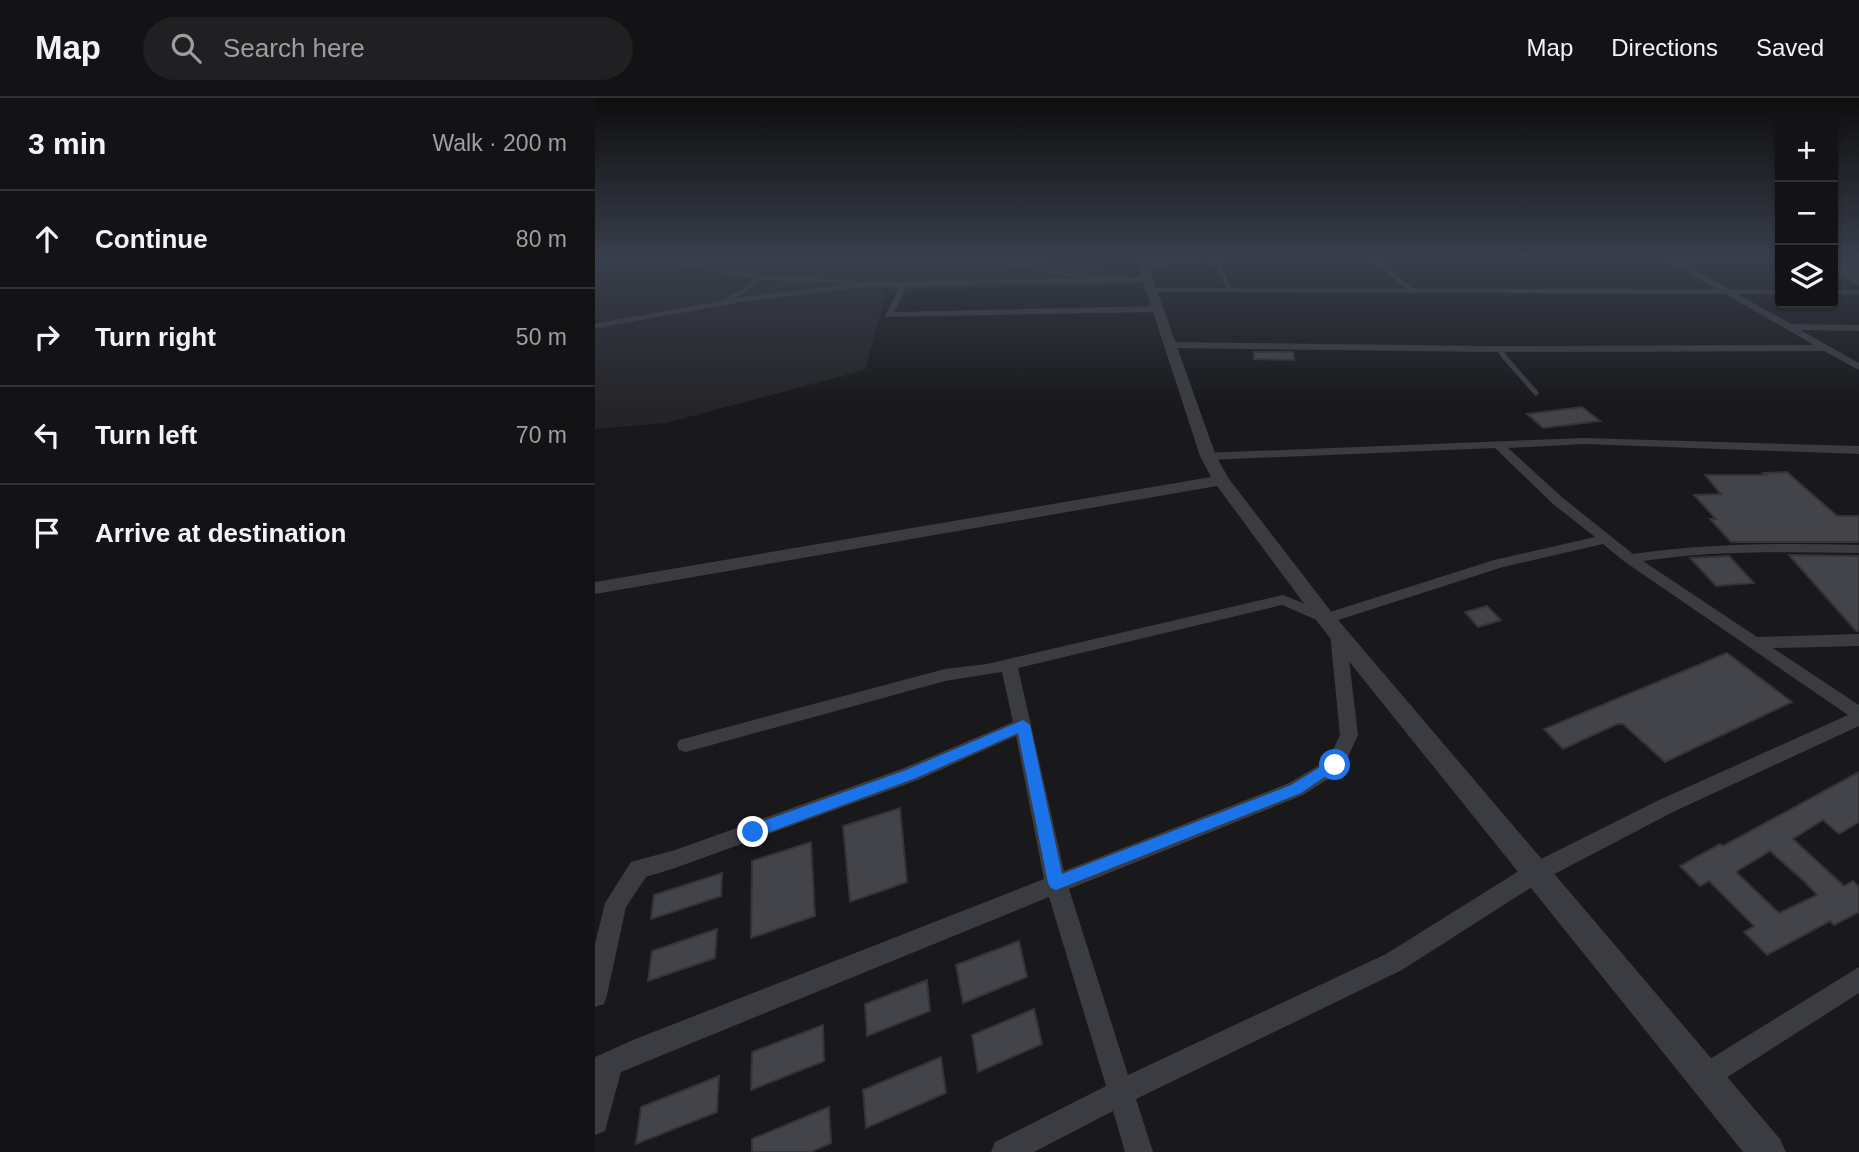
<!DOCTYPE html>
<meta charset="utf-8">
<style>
:root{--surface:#131315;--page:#202022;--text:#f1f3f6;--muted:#9d9ea0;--line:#323234}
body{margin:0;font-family:Helvetica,sans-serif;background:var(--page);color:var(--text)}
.controls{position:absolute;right:21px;top:21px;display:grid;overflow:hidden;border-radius:7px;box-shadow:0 2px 5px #0004}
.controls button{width:63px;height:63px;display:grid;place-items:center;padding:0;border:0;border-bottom:2px solid var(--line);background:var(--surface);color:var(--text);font:35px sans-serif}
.stop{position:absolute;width:21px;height:21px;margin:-16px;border:5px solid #1a73e8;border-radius:50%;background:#fff}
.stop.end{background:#1a73e8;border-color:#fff;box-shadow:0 2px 7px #0008}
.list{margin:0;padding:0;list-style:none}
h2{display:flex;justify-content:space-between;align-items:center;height:91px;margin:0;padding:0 28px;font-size:30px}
h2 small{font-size:23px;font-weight:400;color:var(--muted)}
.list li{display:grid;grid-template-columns:46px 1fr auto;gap:21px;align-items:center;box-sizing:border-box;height:98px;padding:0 28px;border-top:2px solid var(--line)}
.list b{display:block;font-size:26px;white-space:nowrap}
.list em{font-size:23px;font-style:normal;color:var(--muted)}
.icon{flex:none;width:38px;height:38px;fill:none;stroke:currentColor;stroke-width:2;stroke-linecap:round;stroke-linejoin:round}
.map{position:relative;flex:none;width:1264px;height:1054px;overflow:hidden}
header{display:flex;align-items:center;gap:42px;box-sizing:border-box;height:98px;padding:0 35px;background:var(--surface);border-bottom:2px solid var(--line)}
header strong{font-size:33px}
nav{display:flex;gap:38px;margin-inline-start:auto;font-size:24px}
.search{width:490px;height:63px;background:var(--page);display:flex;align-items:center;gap:18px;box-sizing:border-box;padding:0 24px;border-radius:38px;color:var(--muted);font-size:26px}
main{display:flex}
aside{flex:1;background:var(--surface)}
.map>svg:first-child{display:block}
</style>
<header>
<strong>Map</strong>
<div class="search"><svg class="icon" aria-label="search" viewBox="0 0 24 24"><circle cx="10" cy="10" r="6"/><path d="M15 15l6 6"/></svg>Search here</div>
<nav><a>Map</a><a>Directions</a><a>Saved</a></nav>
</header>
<main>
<aside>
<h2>3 min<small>Walk · 200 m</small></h2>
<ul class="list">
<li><svg class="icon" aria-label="ahead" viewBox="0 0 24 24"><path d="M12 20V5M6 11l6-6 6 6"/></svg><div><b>Continue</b></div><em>80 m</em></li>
<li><svg class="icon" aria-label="right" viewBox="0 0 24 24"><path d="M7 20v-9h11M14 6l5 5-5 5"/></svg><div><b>Turn right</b></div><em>50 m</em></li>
<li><svg class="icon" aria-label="left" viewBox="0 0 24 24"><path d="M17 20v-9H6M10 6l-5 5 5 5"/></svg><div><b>Turn left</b></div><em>70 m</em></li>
<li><svg class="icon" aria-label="arrive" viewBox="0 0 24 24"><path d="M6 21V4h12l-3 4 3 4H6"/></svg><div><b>Arrive at destination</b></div></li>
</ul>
</aside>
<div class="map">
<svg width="1264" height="1054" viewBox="0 0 1264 1054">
<rect width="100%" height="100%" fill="#19191c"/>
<polygon fill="#252529" points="0,159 426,159 535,177 541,187 292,192 270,272 71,325 0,331"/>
<g fill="#434449" stroke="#333338" stroke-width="2" fill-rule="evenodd">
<polygon points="1238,165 1264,165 1264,187 1238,173"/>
<polygon points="659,254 698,254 699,262 659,261"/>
<polygon points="987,309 1005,323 948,330 932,316"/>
<polygon points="1192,374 1242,418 1264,418 1264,444 1136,444 1115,421 1121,421 1099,397 1126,396 1110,377 1171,377 1168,375"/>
<polygon points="1194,457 1264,458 1264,533 1261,533"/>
<polygon points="1134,458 1159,485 1121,488 1095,460"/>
<polygon points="892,508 906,522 883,529 870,514"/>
<polygon points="1132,555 1197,604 1070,664 1028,626 1022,626 968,651 949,631"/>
<path d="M1264 674V724L1244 736 1228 722 1198 741 1249 788 1258 783 1264 789V814L1239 827 1235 823 1172 857 1149 834 1159 828 1114 783 1105 788 1085 768 1125 746 1128 748ZM1175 753 1210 784 1222 797 1184 815 1141 774Z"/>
<polygon points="305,710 312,784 255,804 248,728"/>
<polygon points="216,744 220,818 156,840 157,763"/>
<polygon points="127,775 126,798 56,821 59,797"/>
<polygon points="122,831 120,860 53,883 57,853"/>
<polygon points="424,843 432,879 368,905 361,867"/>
<polygon points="332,882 335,913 272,938 270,906"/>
<polygon points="439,911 447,946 383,974 377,937"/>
<polygon points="228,927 229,963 156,992 157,954"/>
<polygon points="346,959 351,995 271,1030 268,992"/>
<polygon points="124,978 122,1014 41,1046 46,1009"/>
<polygon points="234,1009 236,1045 216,1054 157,1054 157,1041"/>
</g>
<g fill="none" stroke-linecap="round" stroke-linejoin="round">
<g stroke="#3a3c41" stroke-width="4.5">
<polyline points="49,159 163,179 257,184"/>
<polyline points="378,159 483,178"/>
<polyline points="618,159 635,192"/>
<polyline points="776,159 818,193"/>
<polyline points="547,168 615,159"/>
<polyline points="134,200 148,194 163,179"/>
<polyline points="0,228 150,201 265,187 551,181"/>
<polyline points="903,251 909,257"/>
</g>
<polyline stroke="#3a3c41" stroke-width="5" points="907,256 941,295"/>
<g fill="#3a3c41" fill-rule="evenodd">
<polygon points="1067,159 1185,159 1185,163 1084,163 1134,191 1185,192 1185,196 1142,196 1196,226 1264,227 1264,233 1205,232 1264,265 1264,272 1229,253 896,254 574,250 569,247 574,244 896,248 1219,247 1130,196 555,194 551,192 555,190 1122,191"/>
<polygon points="1238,159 1264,159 1264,162 1238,163"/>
<polygon points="309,184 313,186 299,214 561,208 565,211 561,214 290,219 305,186"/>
<rect x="1238" y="192" width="26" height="4"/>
<path d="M989 340 1264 348V356L989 346 913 350 968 400 1038 456C1114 445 1188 445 1264 447V455C1191 454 1120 452 1048 463L1162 539 1264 536V548L1178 550 1264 607V628L1078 714 948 782 807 872 541 1001 558 1054H530L518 1013 439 1054H396L400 1044 511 988 454 799 26 974 10 1033 0 1037V959L38 942 449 781 421 638 323 682 80 770 51 779 31 809 12 897 9 906 0 909V846L10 805 36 764 80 752 309 670 418 624 407 574 350 583 91 654 84 652 82 647 84 642 350 571 392 566 688 497 732 515 899 462 1000 439 958 406 900 350 613 362 607 358 609 355ZM1008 446 1030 464 1253 617 1064 702 932 768 791 856 533 977 474 791 708 697 747 672 763 637 751 535 743 530 735 535 745 637 733 662 694 685 469 773 423 570 687 507 731 526 908 469Z"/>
<polygon points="1264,869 1264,895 1120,987 1111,991 1102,987 1098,978 1102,969"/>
</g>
<polygon fill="#3a3c41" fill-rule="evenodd" points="540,159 550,159 621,358 634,381 738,516 1185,1041 1191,1054 1148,1054 724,526 622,388 0,496 0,484 616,379 605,358"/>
</g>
<linearGradient id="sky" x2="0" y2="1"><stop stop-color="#0e0e0f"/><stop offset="0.52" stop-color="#383e4b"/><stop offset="1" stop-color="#383e4b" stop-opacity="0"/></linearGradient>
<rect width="1264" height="307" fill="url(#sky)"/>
<polygon fill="#1a73e8" points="428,622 435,627 467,776 696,687 735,663 740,662 747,667 706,695 461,792 456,790 453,785 423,635 321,680 158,740 150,734 152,729 311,672"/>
</svg>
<div class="controls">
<button>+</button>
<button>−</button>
<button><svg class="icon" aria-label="layers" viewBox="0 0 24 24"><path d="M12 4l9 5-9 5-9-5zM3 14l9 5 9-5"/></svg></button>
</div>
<div class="stop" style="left:740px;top:667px"></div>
<div class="stop end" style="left:158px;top:734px"></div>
</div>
</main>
